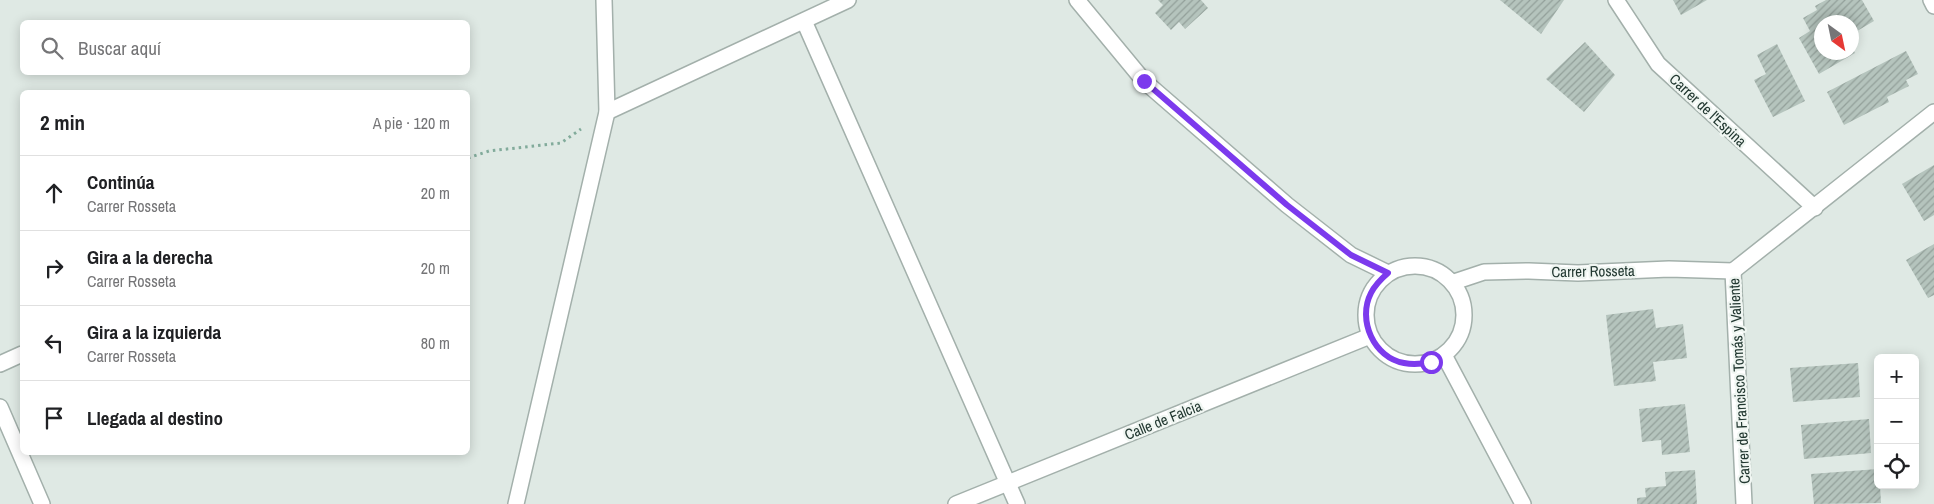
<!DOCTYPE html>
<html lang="es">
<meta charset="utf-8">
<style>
:root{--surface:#fff;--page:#f6f6f6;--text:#202124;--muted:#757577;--line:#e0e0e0}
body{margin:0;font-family:"Archivo Narrow",sans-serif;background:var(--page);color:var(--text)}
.controls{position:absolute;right:15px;bottom:15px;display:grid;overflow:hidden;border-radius:8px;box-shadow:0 2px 12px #0003}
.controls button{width:45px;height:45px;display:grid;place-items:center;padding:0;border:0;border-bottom:1px solid var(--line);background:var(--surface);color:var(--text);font:25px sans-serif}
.compass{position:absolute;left:1814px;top:15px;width:45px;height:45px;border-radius:50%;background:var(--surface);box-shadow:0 2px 12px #0003;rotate:147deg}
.stop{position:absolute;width:15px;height:15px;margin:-11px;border:4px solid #7c3aed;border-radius:50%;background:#fff}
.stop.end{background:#7c3aed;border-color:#fff;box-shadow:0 1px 5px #0008}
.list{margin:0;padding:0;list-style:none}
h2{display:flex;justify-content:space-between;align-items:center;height:65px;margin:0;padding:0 20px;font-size:21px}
h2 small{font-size:16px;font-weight:400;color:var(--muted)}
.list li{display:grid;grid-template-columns:32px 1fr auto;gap:15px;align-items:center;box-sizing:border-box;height:75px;padding:0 20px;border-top:1px solid var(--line)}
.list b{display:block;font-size:19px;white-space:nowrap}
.list p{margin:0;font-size:16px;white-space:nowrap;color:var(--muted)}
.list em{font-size:16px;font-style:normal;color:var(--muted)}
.icon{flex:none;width:28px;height:28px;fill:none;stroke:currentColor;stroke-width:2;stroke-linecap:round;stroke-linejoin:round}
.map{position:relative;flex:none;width:1934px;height:504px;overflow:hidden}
.search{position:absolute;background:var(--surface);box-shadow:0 2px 12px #0003;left:20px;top:20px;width:450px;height:55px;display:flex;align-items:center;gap:12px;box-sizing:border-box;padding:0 18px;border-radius:8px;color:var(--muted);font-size:19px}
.panel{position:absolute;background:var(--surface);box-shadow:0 2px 12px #0003;left:20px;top:90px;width:450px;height:365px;border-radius:8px}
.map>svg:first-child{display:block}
</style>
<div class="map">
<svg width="1934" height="504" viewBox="0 0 1934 504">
<defs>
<pattern id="building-hatch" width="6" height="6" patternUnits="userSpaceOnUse" patternTransform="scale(1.25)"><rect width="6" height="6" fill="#b5c4bd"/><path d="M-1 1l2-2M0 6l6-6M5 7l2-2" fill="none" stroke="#93a09a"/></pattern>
</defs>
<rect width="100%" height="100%" fill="#dfe9e4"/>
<g fill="url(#building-hatch)">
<polygon points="1158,0 1201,0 1208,8 1185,29 1179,22 1171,30 1155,13 1163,5"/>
<polygon points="1500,0 1564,0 1541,34"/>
<polygon points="1673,0 1707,0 1681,15"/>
<polygon points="1826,0 1862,0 1874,21 1852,34 1852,22 1822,22 1822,52 1852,52 1852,47 1855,53 1819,74 1799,38 1810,31 1803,18 1817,10 1815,6"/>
<polygon points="1585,42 1615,75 1584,112 1546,79"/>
<polygon points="1777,44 1805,101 1773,117 1754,80 1766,74 1757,55"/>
<polygon points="1906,51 1918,74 1906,80 1909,86 1887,97 1889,102 1844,125 1827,92"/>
<polygon points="1934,165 1934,215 1924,221 1902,184"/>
<polygon points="1934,244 1934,295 1928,298 1906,260"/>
<polygon points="1653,309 1656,328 1683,324 1687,358 1653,362 1656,381 1614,386 1606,315"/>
<polygon points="1858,363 1860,397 1793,402 1790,368"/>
<polygon points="1685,404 1690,452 1662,455 1661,440 1642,442 1639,409"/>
<polygon points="1869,419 1871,453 1804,459 1801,425"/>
<polygon points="1878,469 1878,485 1880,485 1881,503 1814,504 1811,474"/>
<polygon points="1695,470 1697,504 1637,504 1637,498 1646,497 1645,488 1666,486 1665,472"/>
</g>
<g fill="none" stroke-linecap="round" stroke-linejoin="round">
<defs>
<g id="minor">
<polyline points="1077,0 1144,81 1287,205 1351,255 1388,273"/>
<polyline points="1616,0 1658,64 1815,208"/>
<polyline points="1931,0 1934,6"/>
<polyline points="804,21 1017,504"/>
<polyline points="607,112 848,0"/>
<circle cx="1415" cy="315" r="49"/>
<polyline points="1733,271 1934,112"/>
<polyline points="1733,271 1744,504"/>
<polyline points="1454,282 1484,272 1529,271 1578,273 1669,269 1733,271"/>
<polyline points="1444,355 1523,504"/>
<polyline points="0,364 22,354"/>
<polyline points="0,407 42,504"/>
<polyline points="516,504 607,112 604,0"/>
<polyline points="956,504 1370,336"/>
</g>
</defs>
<use href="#minor" stroke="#a3b0ab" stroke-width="18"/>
<polyline stroke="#82ab9b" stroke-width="3" stroke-dasharray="2.5 4" stroke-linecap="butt" points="468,158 489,151 561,143 581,129"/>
<use href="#minor" stroke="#fff" stroke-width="15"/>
</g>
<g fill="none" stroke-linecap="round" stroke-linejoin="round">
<path stroke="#7c3aed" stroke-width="6" d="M1144 81 1287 205 1351 255 1388 273C1381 279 1375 285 1371 293 1357 320 1374 358 1404 363 1414 365 1422 364 1431 362"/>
</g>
<g text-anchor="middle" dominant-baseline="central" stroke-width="4.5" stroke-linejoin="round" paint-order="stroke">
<g font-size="15" fill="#223831" stroke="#f0f6f2">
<text transform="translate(1708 110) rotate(43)">Carrer de l'Espina</text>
<text transform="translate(1593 271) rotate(-1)">Carrer Rosseta</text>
<text transform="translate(1739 381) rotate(-93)">Carrer de Francisco Tomás y Valiente</text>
<text transform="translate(1163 420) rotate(-22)">Calle de Falcia</text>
</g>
</g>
</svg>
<div class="controls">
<button>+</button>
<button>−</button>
<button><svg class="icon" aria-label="locate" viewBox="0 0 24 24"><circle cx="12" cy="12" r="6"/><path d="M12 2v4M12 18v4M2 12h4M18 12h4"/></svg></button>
</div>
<svg class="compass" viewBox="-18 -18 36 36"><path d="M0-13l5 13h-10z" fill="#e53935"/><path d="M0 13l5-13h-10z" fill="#757577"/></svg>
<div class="stop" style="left:1431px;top:362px"></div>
<div class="stop end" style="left:1144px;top:81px"></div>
<div class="search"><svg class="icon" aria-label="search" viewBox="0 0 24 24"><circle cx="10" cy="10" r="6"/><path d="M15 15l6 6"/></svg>Buscar aquí</div>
<section class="panel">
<h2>2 min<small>A pie · 120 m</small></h2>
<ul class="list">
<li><svg class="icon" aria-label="ahead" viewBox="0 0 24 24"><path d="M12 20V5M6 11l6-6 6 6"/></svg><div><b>Continúa</b><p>Carrer Rosseta</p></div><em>20 m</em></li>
<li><svg class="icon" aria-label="right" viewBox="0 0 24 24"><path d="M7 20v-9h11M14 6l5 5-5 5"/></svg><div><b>Gira a la derecha</b><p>Carrer Rosseta</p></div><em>20 m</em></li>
<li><svg class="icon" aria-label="left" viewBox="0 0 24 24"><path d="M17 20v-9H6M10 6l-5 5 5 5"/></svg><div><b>Gira a la izquierda</b><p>Carrer Rosseta</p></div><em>80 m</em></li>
<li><svg class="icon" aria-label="arrive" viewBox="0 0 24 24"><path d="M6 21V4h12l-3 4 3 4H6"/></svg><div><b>Llegada al destino</b></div></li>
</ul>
</section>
</div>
